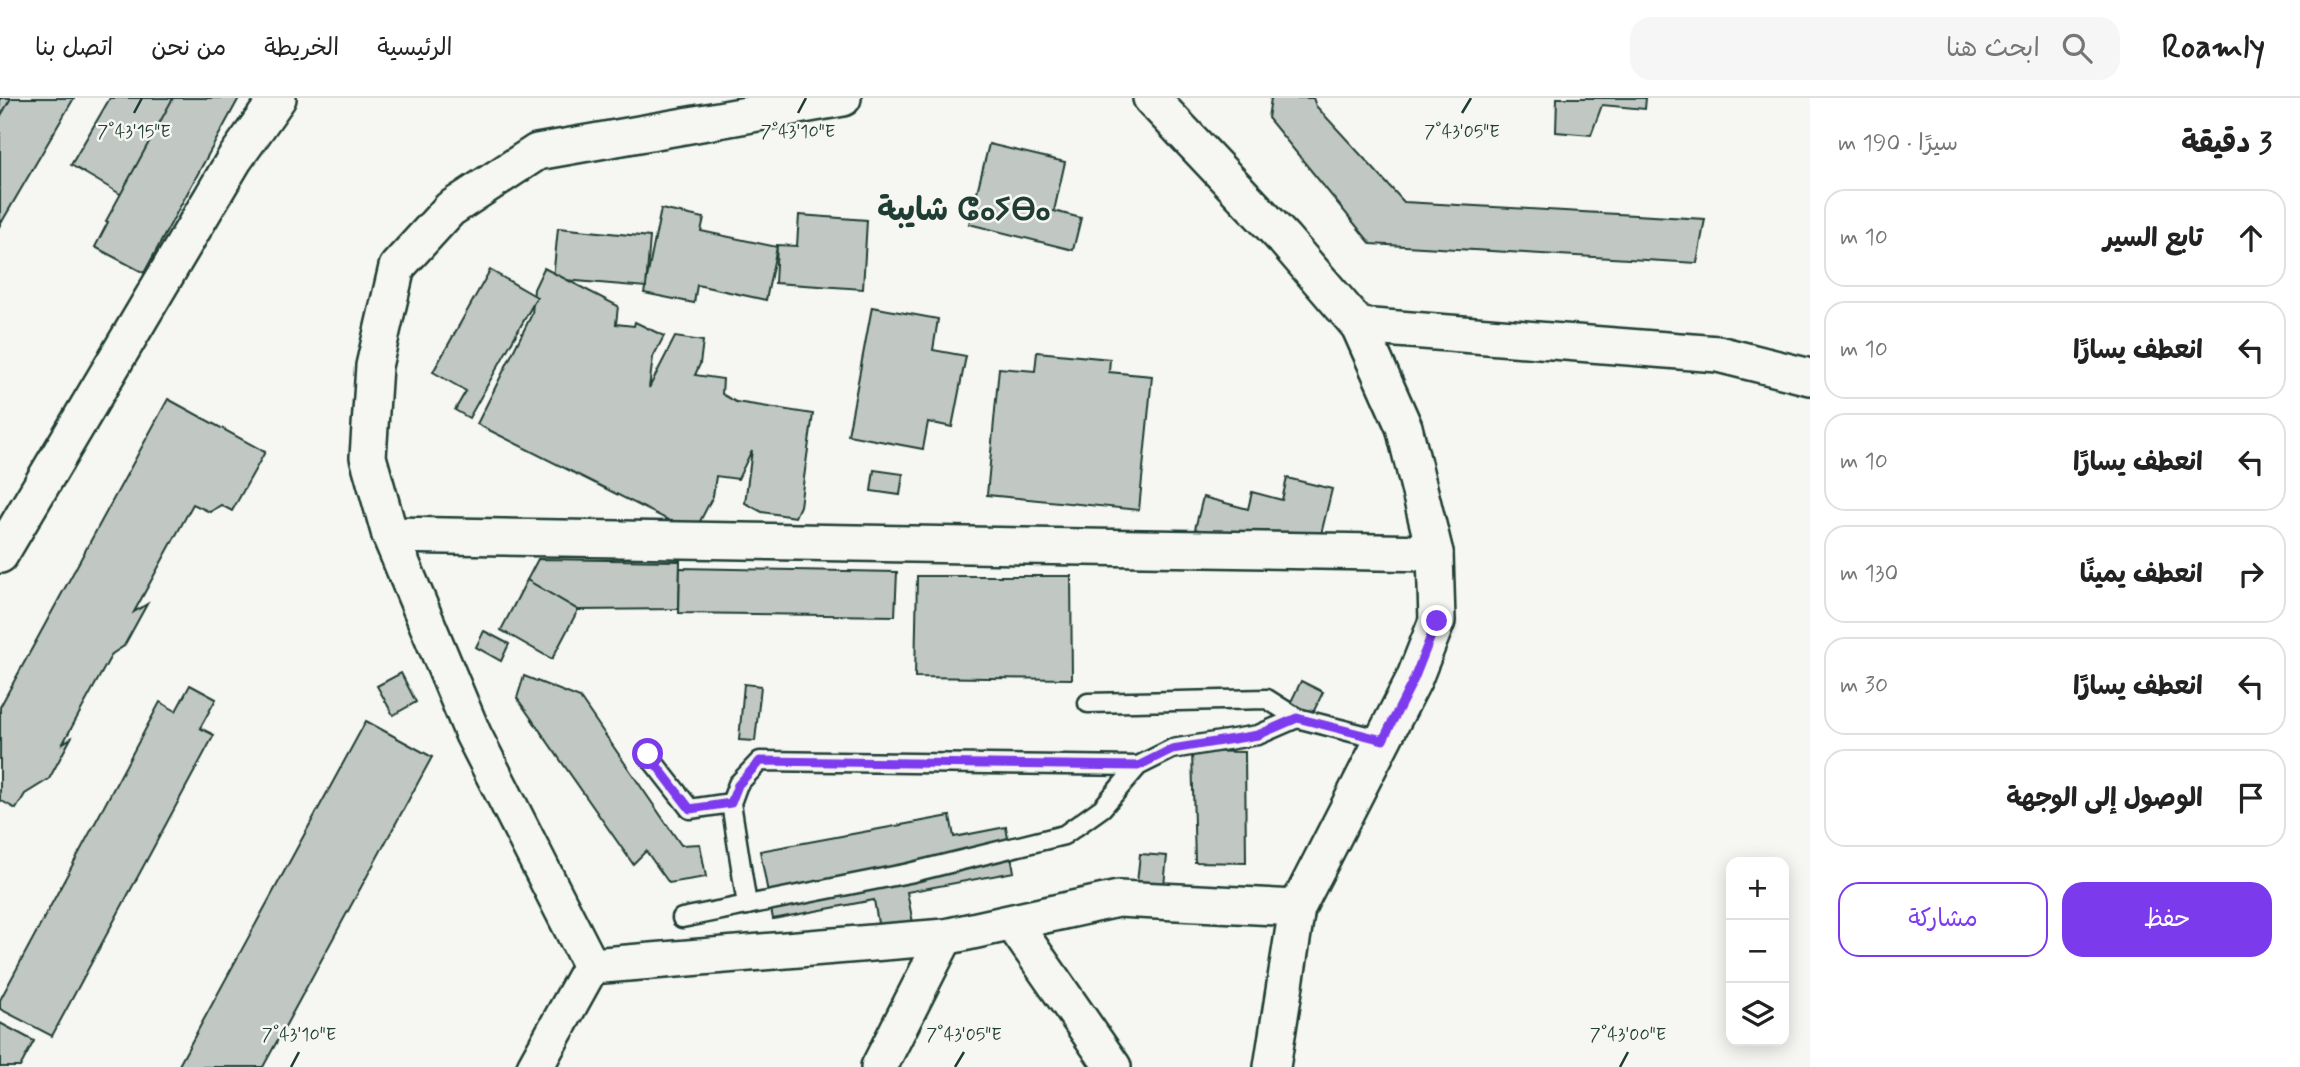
<!DOCTYPE html>
<html lang="ar">
<meta charset="utf-8">
<style>
:root{--surface:#fff;--page:#f6f6f6;--text:#222;--muted:#767676;--line:#e0e0e0;--accent:#7c3aed}
body{margin:0;font-family:Mynerve,"Playpen Sans Arabic","Noto Sans Tifinagh",sans-serif;background:var(--page);color:var(--text);direction:rtl}
.controls{position:absolute;right:21px;bottom:21px;display:grid;overflow:hidden;border-radius:14px;box-shadow:0 4px 18px #0003}
.controls button{width:63px;height:63px;display:grid;place-items:center;padding:0;border:0;border-bottom:2px solid var(--line);background:var(--surface);color:var(--text);font:35px sans-serif}
.stop{position:absolute;width:21px;height:21px;margin:-16px;border:5px solid #7c3aed;border-radius:50%;background:#fff}
.stop.end{background:#7c3aed;border-color:#fff;box-shadow:0 2px 7px #0008}
.list{margin:0;padding:0;list-style:none}
h2{display:flex;justify-content:space-between;align-items:center;height:91px;margin:0;padding:0 28px;font-size:30px}
h2 small{font-size:23px;font-weight:400;color:var(--muted)}
.list li{display:grid;grid-template-columns:46px 1fr auto;gap:21px;align-items:center;box-sizing:border-box;height:98px;margin:0 14px 14px;padding:0 14px;border:2px solid var(--line);border-radius:21px}
.list b{display:block;font-size:26px;white-space:nowrap}
.list em{font-size:23px;font-style:normal;color:var(--muted)}
.actions{display:flex;gap:14px;padding:21px 28px}
.actions a{flex:1;padding:16px 0;border:2px solid var(--accent);border-radius:21px;text-align:center;font-size:24px;color:var(--accent)}
.actions .main{background:var(--accent);color:#fff}
.icon{flex:none;width:38px;height:38px;fill:none;stroke:currentColor;stroke-width:2;stroke-linecap:round;stroke-linejoin:round}
.map{position:relative;flex:none;width:1810px;height:969px;overflow:hidden;direction:ltr}
header{display:flex;align-items:center;gap:42px;box-sizing:border-box;height:98px;padding:0 35px;background:var(--surface);border-bottom:2px solid var(--line)}
header strong{font-size:33px}
nav{display:flex;gap:38px;margin-inline-start:auto;font-size:24px}
.search{width:490px;height:63px;background:var(--page);display:flex;align-items:center;gap:18px;box-sizing:border-box;padding:0 24px;border-radius:21px;color:var(--muted);font-size:26px}
main{display:flex}
aside{flex:1;background:var(--surface)}
.map>svg:first-child{display:block}
</style>
<header>
<strong>Roamly</strong>
<div class="search"><svg class="icon" aria-label="search" viewBox="0 0 24 24"><circle cx="10" cy="10" r="6"/><path d="M15 15l6 6"/></svg>ابحث هنا</div>
<nav><a>الرئيسية</a><a>الخريطة</a><a>من نحن</a><a>اتصل بنا</a></nav>
</header>
<main>
<aside>
<h2>3 دقيقة<small>سيرًا · 190 m</small></h2>
<ul class="list">
<li><svg class="icon" aria-label="ahead" viewBox="0 0 24 24"><path d="M12 20V5M6 11l6-6 6 6"/></svg><div><b>تابع السير</b></div><em>10 m</em></li>
<li><svg class="icon" aria-label="left" viewBox="0 0 24 24"><path d="M17 20v-9H6M10 6l-5 5 5 5"/></svg><div><b>انعطف يسارًا</b></div><em>10 m</em></li>
<li><svg class="icon" aria-label="left" viewBox="0 0 24 24"><path d="M17 20v-9H6M10 6l-5 5 5 5"/></svg><div><b>انعطف يسارًا</b></div><em>10 m</em></li>
<li><svg class="icon" aria-label="right" viewBox="0 0 24 24"><path d="M7 20v-9h11M14 6l5 5-5 5"/></svg><div><b>انعطف يمينًا</b></div><em>130 m</em></li>
<li><svg class="icon" aria-label="left" viewBox="0 0 24 24"><path d="M17 20v-9H6M10 6l-5 5 5 5"/></svg><div><b>انعطف يسارًا</b></div><em>30 m</em></li>
<li><svg class="icon" aria-label="arrive" viewBox="0 0 24 24"><path d="M6 21V4h12l-3 4 3 4H6"/></svg><div><b>الوصول إلى الوجهة</b></div></li>
</ul>
<div class="actions"><a class="main">حفظ</a><a>مشاركة</a></div>
</aside>
<div class="map">
<svg width="1810" height="969" viewBox="0 0 1810 969">
<rect width="100%" height="100%" fill="#f6f6f2"/>
<filter id="ink" filterUnits="userSpaceOnUse"><feTurbulence type="fractalNoise" baseFrequency=".0143" numOctaves="2"/><feDisplacementMap in="SourceGraphic" scale="14" xChannelSelector="R" yChannelSelector="G"/><feConvolveMatrix kernelMatrix="1 2 1 2 8 2 1 2 1" color-interpolation-filters="sRGB"/></filter>
<g filter="url(#ink)">
<g fill="#c1c8c3" stroke="#1f3d34" stroke-width="2">
<polygon points="0,0 14,0 0,23"/>
<polygon points="11,0 74,0 0,127 0,19"/>
<polygon points="110,0 179,0 122,97 71,67"/>
<polygon points="173,0 239,0 144,175 95,149 108,124 106,123"/>
<polygon points="1271,0 1313,0 1316,8 1404,104 1705,121 1697,165 1371,146 1268,20"/>
<polygon points="1557,0 1646,0 1645,11 1602,7 1591,37 1556,34"/>
<polygon points="989,46 1065,64 1054,113 1081,120 1073,152 969,126"/>
<polygon points="661,111 704,120 701,133 777,149 766,202 697,187 694,205 644,195"/>
<polygon points="799,117 867,122 863,191 775,185 777,147 797,148"/>
<polygon points="558,130 650,139 646,189 553,181"/>
<polygon points="544,170 618,208 616,226 634,228 635,224 664,238 653,259 649,290 675,239 703,243 700,266 695,277 723,281 722,296 736,304 813,316 800,408 795,419 762,414 745,405 752,352 738,381 716,378 713,398 694,435 477,326 532,216 534,191"/>
<polygon points="490,172 537,199 469,320 455,312 466,293 433,274"/>
<polygon points="872,209 938,221 933,252 966,258 952,329 928,324 923,351 848,337"/>
<polygon points="1037,254 1110,261 1109,274 1152,278 1139,412 987,397 999,270 1035,273"/>
<polygon points="168,301 265,354 232,413 221,407 210,414 193,406 134,514 147,506 124,548 112,556 63,645 71,640 49,681 25,696 16,711 0,702 0,609"/>
<polygon points="874,372 903,376 900,397 871,393"/>
<polygon points="1287,380 1332,391 1315,461 1195,431 1203,399 1248,411 1252,394 1282,402"/>
<polygon points="538,461 680,463 679,511 578,512 527,482"/>
<polygon points="680,470 897,474 895,518 679,515"/>
<polygon points="917,478 1071,478 1072,581 915,579"/>
<polygon points="527,482 578,512 552,561 501,532"/>
<polygon points="484,533 509,546 501,563 476,549"/>
<polygon points="401,575 416,604 393,617 377,588"/>
<polygon points="524,578 580,600 681,747 700,746 706,779 669,785 646,753 633,766 517,600"/>
<polygon points="1301,583 1323,594 1310,621 1288,610"/>
<polygon points="744,586 761,588 755,643 739,642"/>
<polygon points="190,587 216,601 200,630 214,637 52,938 0,911 0,902 160,604 176,613"/>
<polygon points="366,623 432,659 263,969 178,969"/>
<polygon points="1192,653 1245,654 1246,765 1195,764"/>
<polygon points="950,718 954,739 1006,729 1014,774 907,794 913,825 879,831 874,802 773,821 760,753"/>
<polygon points="1140,756 1167,758 1163,797 1136,795"/>
<polygon points="0,925 34,943 20,969 0,969"/>
</g>
<g fill="none" stroke-linecap="round" stroke-linejoin="round">
<defs>
<g id="lane">
<polyline points="1088,605 1267,601 1297,620 1383,642"/>
<polyline points="647,656 690,711 731,705"/>
<polyline points="1138,668 1102,710 1064,737 909,775 747,807 731,705 738,686 760,663 1138,668 1172,651 1258,637 1297,620"/>
<polyline points="682,820 747,807"/>
</g>
<g id="street">
<polyline points="1151,0 1284,141 1359,228 1404,329 1435,455 1437,523 1414,581 1297,810 1272,969"/>
<polyline points="1359,228 1718,256 1810,279"/>
<polyline points="390,437 1435,455"/>
<polyline points="0,457 234,62 278,0"/>
<polyline points="1013,825 1113,969"/>
<polyline points="591,868 473,636 390,437 368,359 374,268 397,169 450,111 537,54 843,0"/>
<polyline points="591,868 945,839 1118,801 1297,810"/>
<polyline points="535,969 591,868"/>
<polyline points="879,969 945,839"/>
</g>
</defs>
<use href="#lane" stroke="#1f3d34" stroke-width="23"/>
<use href="#street" stroke="#1f3d34" stroke-width="40"/>
<use href="#lane" stroke="#f6f6f2" stroke-width="18"/>
<use href="#street" stroke="#f6f6f2" stroke-width="35"/>
</g>
</g>
<g fill="none" stroke-linecap="round" stroke-linejoin="round" filter="url(#ink)">
<polyline stroke="#7c3aed" stroke-width="9" points="648,656 690,711 731,705 738,687 760,663 1138,668 1172,651 1258,637 1297,620 1383,642 1414,581 1437,523"/>
</g>
<path fill="none" stroke="#1f3d34" stroke-width="2.5" d="M134 15 142 0M798 15 806 0M1462 15 1471 0M291 969 299 954M955 969 964 954M1620 969 1628 954"/>
<g text-anchor="middle" dominant-baseline="central" stroke-width="5" stroke-linejoin="round" paint-order="stroke">
<g font-size="32" font-weight="bold" fill="#1f3d34" stroke="#f6f6f2">
<text x="964" y="113">شايبة ⵛⴰⵢⴱⴰ</text>
</g>
</g>
<g font-size="18" text-anchor="middle" fill="#1f3d34" stroke="#f6f6f2" stroke-width="5" stroke-linejoin="round" paint-order="stroke">
<text x="134" y="39">7°43'15"E</text>
<text x="798" y="39">7°43'10"E</text>
<text x="1462" y="39">7°43'05"E</text>
<text x="299" y="942">7°43'10"E</text>
<text x="964" y="942">7°43'05"E</text>
<text x="1628" y="942">7°43'00"E</text>
</g>
</svg>
<div class="controls">
<button>+</button>
<button>−</button>
<button><svg class="icon" aria-label="layers" viewBox="0 0 24 24"><path d="M12 4l9 5-9 5-9-5zM3 14l9 5 9-5"/></svg></button>
</div>
<div class="stop" style="left:648px;top:656px"></div>
<div class="stop end" style="left:1437px;top:523px"></div>
</div>
</main>
